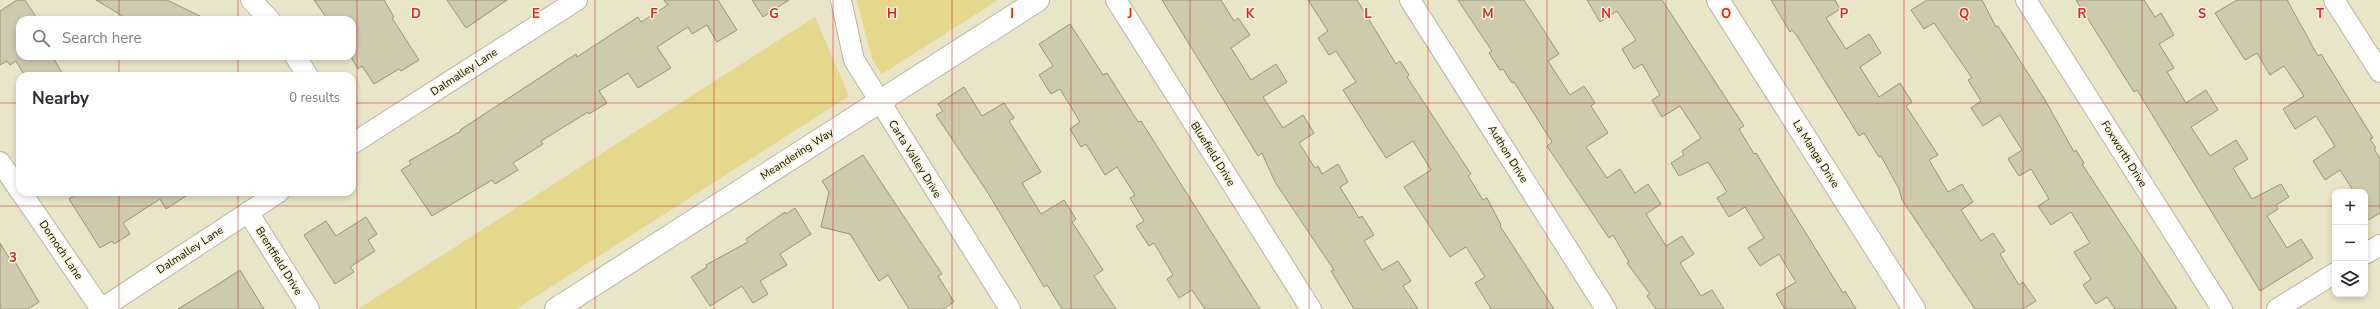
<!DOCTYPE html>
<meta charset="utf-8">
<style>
:root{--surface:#fff;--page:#f7f7f7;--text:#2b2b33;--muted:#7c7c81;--line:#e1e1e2}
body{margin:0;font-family:"Nunito Sans",sans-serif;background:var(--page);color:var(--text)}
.controls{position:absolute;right:12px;bottom:12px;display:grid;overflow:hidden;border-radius:8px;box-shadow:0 2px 6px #0003}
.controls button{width:36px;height:36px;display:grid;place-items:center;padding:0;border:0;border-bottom:1px solid var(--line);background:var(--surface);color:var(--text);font:20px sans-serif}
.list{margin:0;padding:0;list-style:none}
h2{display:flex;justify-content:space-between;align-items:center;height:52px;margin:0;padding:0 16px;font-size:17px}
h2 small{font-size:13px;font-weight:400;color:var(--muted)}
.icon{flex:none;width:22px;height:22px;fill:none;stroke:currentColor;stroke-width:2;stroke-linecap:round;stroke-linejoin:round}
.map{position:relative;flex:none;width:2380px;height:309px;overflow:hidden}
.search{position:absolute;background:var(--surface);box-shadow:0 2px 6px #0003;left:16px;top:16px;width:340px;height:44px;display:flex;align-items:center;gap:10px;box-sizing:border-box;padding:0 14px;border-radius:12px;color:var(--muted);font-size:15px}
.panel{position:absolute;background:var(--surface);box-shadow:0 2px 6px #0003;left:16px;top:72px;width:340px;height:124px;border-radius:12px}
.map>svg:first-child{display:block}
</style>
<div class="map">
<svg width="2380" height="309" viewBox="0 0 2380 309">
<rect width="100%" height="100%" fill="#e9e5c9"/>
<g fill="#e3d88c">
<polygon points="857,0 998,0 882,74 872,59"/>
<polygon points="815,17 849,96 516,309 358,309"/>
</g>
<g fill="#cdcaae" stroke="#98947a">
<polygon points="17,0 25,0 38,20 20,20 20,56 52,56 64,76 25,76 16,61 10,65 7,61 0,65 0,11"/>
<polygon points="96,0 167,0 208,20 129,20"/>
<polygon points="314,0 384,0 394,17 392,18 419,60 401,71 399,69 374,84 362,66 358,69 352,59 352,20 328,20"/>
<polygon points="447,0 507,0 466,28"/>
<polygon points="664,0 718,0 737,30 717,42 707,25 692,34 688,27 657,47 671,68 638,88 628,73 599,91 607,103 589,114 588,112 541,141 543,144 513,163 518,170 495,184 492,180 432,216 401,170 411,164 409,161 461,131 460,130 576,54 577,57 638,17 641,22 668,5"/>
<polygon points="752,0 789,0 763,17"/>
<polygon points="1162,0 1221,0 1234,21 1238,18 1250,35 1231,48 1251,80 1276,64 1287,82 1263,97 1283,128 1303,115 1314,133 1299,143 1315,168 1318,166 1322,174 1338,164 1348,182 1340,187 1359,218 1362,216 1374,235 1364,241 1382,270 1398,261 1411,281 1403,286 1418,309 1354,309 1331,271 1334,270 1275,182 1262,153 1258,156"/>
<polygon points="1308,0 1357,0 1396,64 1400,61 1409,75 1407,77 1471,174 1468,176 1483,200 1487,198 1501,225 1500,226 1554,309 1491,309 1475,283 1485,277 1466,247 1450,257 1404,187 1431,170 1413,141 1386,158 1343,90 1356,82 1336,51 1329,55 1318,38 1328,31"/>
<polygon points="1458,0 1524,0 1559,54 1548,61 1570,95 1584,86 1595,103 1591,106 1608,133 1586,147 1607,178 1620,169 1635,193 1648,184 1661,204 1646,214 1666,246 1682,236 1694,254 1680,263 1701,296 1712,290 1724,309 1656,309 1647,296 1650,294 1627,263 1629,262 1613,235 1609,238 1547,146 1552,142 1514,82 1512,83 1503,69 1500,70 1489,53 1492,51"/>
<polygon points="1587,0 1662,0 1744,126 1739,129 1754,154 1756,153 1843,293 1845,291 1856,309 1785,309 1776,294 1796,282 1779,254 1760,266 1748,248 1764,238 1745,207 1729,217 1717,198 1727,192 1708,162 1679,176 1671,163 1684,155 1682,151 1701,138 1680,106 1662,117 1652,100 1660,95 1642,64 1634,69 1622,49 1636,40 1617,11 1600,22"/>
<polygon points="1771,0 1835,0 1840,9 1826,18 1846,49 1869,34 1881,53 1860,67 1879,97 1900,83 1912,102 1906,106 1938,155 1929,160 1948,192 1962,184 1973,202 1961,210 1981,241 1993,233 2005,251 2000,254 2019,285 2023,282 2036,301 2023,309 1975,309 1902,200 1899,189 1881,156 1879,157 1864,133 1859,136 1797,36 1792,30 1790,32"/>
<polygon points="1927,0 1982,0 1996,27 1998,26 2045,100 2074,152 2076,150 2084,163 2082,164 2177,309 2115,309 2107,297 2096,304 2083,285 2091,279 2074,252 2090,243 2071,212 2051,225 2038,206 2049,199 2031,169 2019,176 2008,159 2022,150 2000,115 1983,126 1971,108 1981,101 1968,80 1972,78 1934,23 1924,29 1911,10"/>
<polygon points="2076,0 2144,0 2155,17 2161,13 2174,35 2159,44 2174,68 2167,72 2186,103 2206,90 2218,110 2191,127 2210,156 2236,140 2248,159 2233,168 2252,199 2281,184 2289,197 2276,205 2278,209 2267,216 2287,248 2301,239 2313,258 2260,291 2137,90 2134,92"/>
<polygon points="2237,0 2287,0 2318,56 2321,54 2373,138 2370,139 2376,148 2374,149 2380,159 2380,213 2365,222 2365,192 2354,192 2340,170 2325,180 2313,161 2335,146 2316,116 2295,129 2283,109 2304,96 2284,66 2270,75 2257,53 2245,60 2215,13"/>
<polygon points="1070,24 1103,75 1107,73 1138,122 1141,121 1260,309 1205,309 1192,290 1179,298 1167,279 1173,275 1154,243 1149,246 1136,226 1144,221 1130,198 1135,195 1117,167 1105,175 1086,144 1081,147 1070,129 1080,122 1060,89 1051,94 1039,75 1053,66 1039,44"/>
<polygon points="964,87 982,116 1004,103 1014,118 1009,121 1041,172 1022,183 1041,214 1064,200 1076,219 1072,222 1103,270 1094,276 1116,309 1062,309 1047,285 1044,287 988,193 936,115 943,111 938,104"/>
<polygon points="863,155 942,274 938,276 954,302 943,309 909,309 888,275 879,281 850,234 821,227 829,192 822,181"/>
<polygon points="79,192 192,192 166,209 160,199 123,223 130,234 114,244 112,241 100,248 69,199"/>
<polygon points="795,208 811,234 780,254 787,265 760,281 768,294 753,303 742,286 710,306 691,277 707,267 706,265 748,242 746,239 785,212 786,214"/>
<polygon points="366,217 377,234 368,240 375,251 350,267 354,272 335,284 304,235 326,221 336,236"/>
<polygon points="0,243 11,261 14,260 39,302 28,309 0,309"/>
<polygon points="240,270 264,309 178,309 217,285"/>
</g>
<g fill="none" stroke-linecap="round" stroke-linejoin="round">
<defs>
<g id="minor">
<polyline points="251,0 270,20"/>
<polyline points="841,0 854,60 1010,309"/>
<polyline points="1116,0 1311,309"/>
<polyline points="1410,0 1606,309"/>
<polyline points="2026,0 2222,309"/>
<polyline points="2334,0 2380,72"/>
<polyline points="295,56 308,76"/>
<polyline points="352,144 577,0"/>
<polyline points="0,162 20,191"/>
<polyline points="21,192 101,309"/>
<polyline points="248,212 309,309"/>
<polyline points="2365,254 2380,245"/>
<polyline points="101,309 279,192"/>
<polyline points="2277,309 2335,273"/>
</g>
<g id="tertiary">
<polyline points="1718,0 1914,309"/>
<polyline points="556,309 1038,0"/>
</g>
</defs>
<use href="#minor" stroke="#b9b59a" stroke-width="22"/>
<use href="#tertiary" stroke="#b9b59a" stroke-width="24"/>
<use href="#minor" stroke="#fff" stroke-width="20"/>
<use href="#tertiary" stroke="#fff" stroke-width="22"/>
</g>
<path fill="none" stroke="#d62828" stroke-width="1" stroke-opacity="0.55" d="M119 0V20M238 0V20M357 0V309M476 0V309M595 0V309M714 0V309M833 0V309M952 0V309M1071 0V309M1190 0V309M1309 0V309M1428 0V309M1547 0V309M1666 0V309M1785 0V309M1904 0V309M2023 0V309M2142 0V309M2261 0V309M119 56V76M238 56V76M0 103H20M352 103H2380M119 192V309M238 192V309M0 206H2335M2365 206H2380"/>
<g text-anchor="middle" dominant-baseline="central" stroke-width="3" stroke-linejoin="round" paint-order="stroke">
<g font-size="11" fill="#0f0d05" stroke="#f6f2d6">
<text transform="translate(464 72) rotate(-33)">Dalmalley Lane</text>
<text transform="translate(797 154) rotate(-33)">Meandering Way</text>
<text transform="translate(1213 154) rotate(58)">Bluefield Drive</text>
<text transform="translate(1508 154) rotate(58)">Authon Drive</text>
<text transform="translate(1816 154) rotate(58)">La Manga Drive</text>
<text transform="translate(2124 154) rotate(58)">Foxworth Drive</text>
<text transform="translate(915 159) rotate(58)">Carta Valley Drive</text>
<text transform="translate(61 250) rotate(56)">Dornoch Lane</text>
<text transform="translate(190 250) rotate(-33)">Dalmalley Lane</text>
<text transform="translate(279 261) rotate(58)">Brentfield Drive</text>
</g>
</g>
<g font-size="13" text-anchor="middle" font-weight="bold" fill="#d62828" stroke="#f6f2d6" stroke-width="3" stroke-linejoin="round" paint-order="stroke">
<text x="416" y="18">D</text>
<text x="536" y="18">E</text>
<text x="654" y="18">F</text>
<text x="774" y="18">G</text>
<text x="892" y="18">H</text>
<text x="1012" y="18">I</text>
<text x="1130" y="18">J</text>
<text x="1250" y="18">K</text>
<text x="1368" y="18">L</text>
<text x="1488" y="18">M</text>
<text x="1606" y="18">N</text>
<text x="1726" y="18">O</text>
<text x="1844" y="18">P</text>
<text x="1964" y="18">Q</text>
<text x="2082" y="18">R</text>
<text x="2202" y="18">S</text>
<text x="2320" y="18">T</text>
<text x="13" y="262">3</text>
</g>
</svg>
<div class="controls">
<button>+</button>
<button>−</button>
<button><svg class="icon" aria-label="layers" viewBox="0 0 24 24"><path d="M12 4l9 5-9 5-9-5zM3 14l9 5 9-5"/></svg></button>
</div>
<div class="search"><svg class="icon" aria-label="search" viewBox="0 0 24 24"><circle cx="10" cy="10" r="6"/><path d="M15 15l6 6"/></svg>Search here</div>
<section class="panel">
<h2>Nearby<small>0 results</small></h2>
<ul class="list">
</ul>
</section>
</div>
